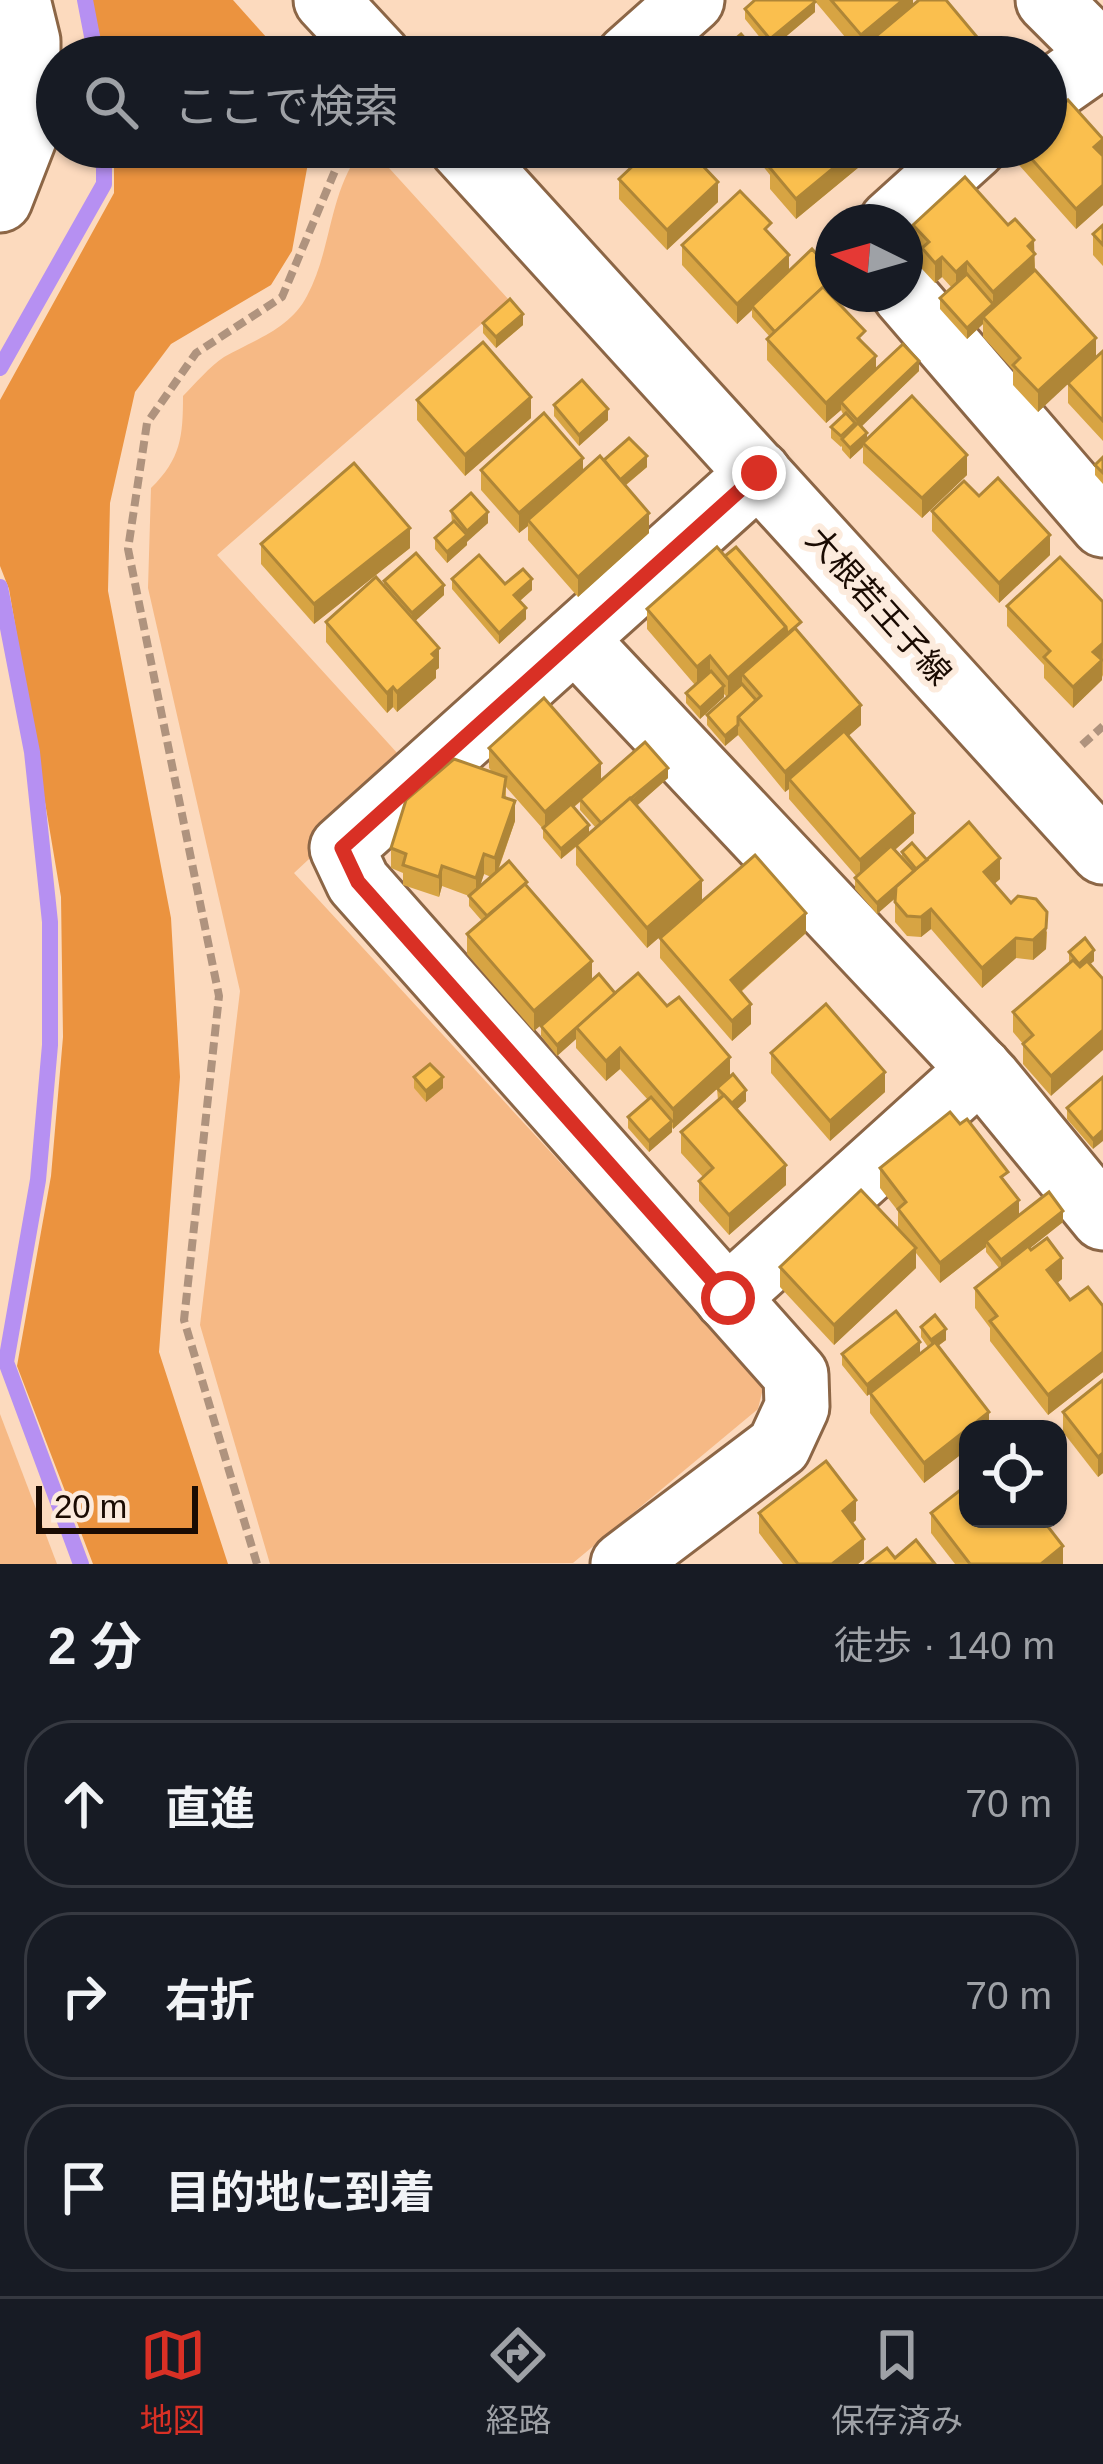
<!DOCTYPE html>
<html lang="ja">
<meta charset="utf-8">
<style>
:root{--surface:#171b24;--page:#242831;--text:#f1f3f6;--muted:#9ea1a6;--line:#363941;--accent:#d93025}
body{margin:0;font-family:Helvetica,"Noto Sans JP",sans-serif;background:var(--page);color:var(--text)}
.controls{position:absolute;right:36px;bottom:36px;display:grid;overflow:hidden;border-radius:24px;box-shadow:0 3px 9px #0004}
.controls button{width:108px;height:108px;display:grid;place-items:center;padding:0;border:0;border-bottom:3px solid var(--line);background:var(--surface);color:var(--text);font:60px sans-serif}
.compass{position:absolute;left:815px;top:204px;width:108px;height:108px;border-radius:50%;background:var(--surface);box-shadow:0 3px 9px #0004;rotate:275deg}
.scale{position:absolute;left:36px;bottom:30px;width:162px;box-sizing:border-box;padding-left:12px;border:6px solid #1a0b02;border-top:0;font-size:33px;line-height:42px;white-space:nowrap;color:#1a0b02;-webkit-text-stroke:9px #fcebdd;paint-order:stroke}
.stop{position:absolute;width:36px;height:36px;margin:-27px;border:9px solid #d93025;border-radius:50%;background:#fff}
.stop.end{background:#d93025;border-color:#fff;box-shadow:0 3px 12px #0008}
.list{margin:0;padding:0;list-style:none}
h2{display:flex;justify-content:space-between;align-items:center;height:156px;margin:0;padding:0 48px;font-size:51px}
h2 small{font-size:39px;font-weight:400;color:var(--muted)}
.list li{display:grid;grid-template-columns:78px 1fr auto;gap:36px;align-items:center;box-sizing:border-box;height:168px;margin:0 24px 24px;padding:0 24px;border:3px solid var(--line);border-radius:48px}
.list b{display:block;font-size:45px;white-space:nowrap}
.list em{font-size:39px;font-style:normal;color:var(--muted)}
.icon{flex:none;width:66px;height:66px;fill:none;stroke:currentColor;stroke-width:2;stroke-linecap:round;stroke-linejoin:round}
.map{position:relative;flex:none;width:1103px;height:1564px;overflow:hidden}
.search{position:absolute;background:var(--surface);box-shadow:0 3px 9px #0004;left:36px;right:36px;top:36px;height:132px;display:flex;align-items:center;gap:30px;box-sizing:border-box;padding:0 42px;border-radius:66px;color:var(--muted);font-size:45px}
.sheet{height:732px;background:var(--surface)}
nav{display:flex;justify-content:space-around;align-items:center;box-sizing:border-box;height:168px;border-top:3px solid var(--line);background:var(--surface);font-size:33px;color:var(--muted)}
nav a{display:grid;justify-items:center;gap:6px}
nav .on{color:var(--accent)}
.map>svg:first-child{display:block}
</style>
<div class="map">
<svg width="1103" height="1564" viewBox="0 0 1103 1564">
<rect width="100%" height="100%" fill="#fcdabe"/>
<g fill="#f6b985">
<path d="M364 147H370L509 300 217 555 409 766 294 873 764 1384 758 1409 573 1563 270 1564 200 1325 240 991 148 588 151 488C181 459 183 436 183 396 196 383 209 367 224 357 254 340 290 329 307 296 333 247 328 191 364 147Z"/>
<polygon points="0,1414 57,1564 0,1564"/>
</g>
<g fill="#eb933f">
<polygon points="92,0 233,0 284,57 104,57"/>
<polygon points="114,147 321,147 308,163 292,251 271,285 171,344 135,392 110,503 108,591 171,918 180,1077 159,1352 228,1564 93,1564 17,1366 51,1176 63,1037 61,897 9,589 0,566 0,400 114,193"/>
</g>
<g fill="none" stroke-linecap="round" stroke-linejoin="round">
<g stroke="#b690f2" stroke-width="16">
<polyline points="85,0 96,57"/>
<polyline points="0,368 104,184 104,147"/>
<polyline points="0,587 32,752 50,922 50,1045 38,1180 6,1362 81,1564"/>
</g>
<defs>
<g id="minor">
<polyline points="326,0 379,57"/>
<polyline points="1048,0 1103,55"/>
<polyline points="628,57 692,0"/>
<polyline points="1046,94 1103,54"/>
<polyline points="461,147 1103,852"/>
<polyline points="0,200 28,128 28,41 18,0"/>
<polyline points="891,222 974,147"/>
<polyline points="904,294 1103,525"/>
<polyline points="575,639 989,1079 1103,1218"/>
<polyline points="727,1298 980,1069"/>
<polyline points="623,1564 779,1446 797,1407 796,1375 358,882 342,848 759,473"/>
</g>
</defs>
<use href="#minor" stroke="#8c6646" stroke-width="69"/>
<g stroke="#af937e" stroke-width="8" stroke-dasharray="12 6" stroke-linecap="butt">
<polyline points="1082,745 1103,726"/>
<polyline points="257,1564 184,1320 219,996 128,549 147,423 196,353 282,297 345,147"/>
</g>
<use href="#minor" stroke="#fff" stroke-width="63"/>
</g>
<g fill="#d7a443" fill-rule="evenodd">
<polygon points="814,0 913,0 913,5 992,57 870,57 870,48 861,56"/>
<polygon points="745,9 815,12 770,50 745,19"/>
<polygon points="1103,139 1103,205 1076,229 1019,165 1019,147 1046,147"/>
<polygon points="726,147 751,147 737,160"/>
<polygon points="758,147 859,147 859,167 796,219 770,189 770,175 758,160"/>
<polygon points="619,179 718,202 667,250 619,199"/>
<polygon points="913,225 1034,252 1035,271 1096,358 1103,351 1103,441 1068,403 1068,383 1038,412 1013,385 1013,370 983,337 983,324 967,339 940,309 940,298 952,288 942,277 935,283 922,269 922,255 913,246"/>
<polygon points="1103,225 1103,266 1093,255 1093,234"/>
<polygon points="771,235 789,271 833,272 833,288 829,292 865,345 876,369 919,371 861,426 867,439 967,475 922,518 863,463 863,447 850,459 842,450 842,446 841,447 831,438 831,427 844,416 841,410 826,423 767,360 767,339 770,337 752,317 752,310 737,324 682,265 682,245"/>
<polygon points="483,323 523,325 496,348 483,333"/>
<polygon points="417,400 531,418 465,476 417,420"/>
<polygon points="554,405 608,420 579,446 554,416"/>
<polygon points="1103,457 1103,484 1095,475 1095,465"/>
<polygon points="604,460 647,467 625,486 649,533 578,597 528,540 528,526 519,533 481,490 481,470 583,471"/>
<polygon points="979,496 1050,555 999,603 932,531 932,511"/>
<polygon points="451,511 488,523 467,541 467,545 447,563 435,549 435,538 452,523"/>
<polygon points="261,544 410,548 314,624 261,564"/>
<polygon points="452,579 505,584 532,590 520,601 526,619 499,644 452,589"/>
<polygon points="384,581 444,595 415,621 439,668 436,670 436,678 397,712 393,707 387,713 326,642 326,622 384,585"/>
<polygon points="1103,602 1103,677 1102,675 1102,680 1073,708 1044,678 1044,665 1007,626 1007,606"/>
<polygon points="647,609 801,633 800,634 861,725 848,736 914,833 895,850 902,858 902,852 1000,879 994,884 1011,903 1047,932 1046,949 1033,960 1016,958 982,988 931,929 921,937 907,936 895,922 895,898 877,914 855,889 855,878 857,877 789,799 789,789 785,792 738,735 725,746 707,725 707,715 727,697 724,694 724,697 700,719 686,703 686,693 695,685 647,629"/>
<path d="M489 748 601 781 668 778 637 805 702 900 647 948 576 865V847L561 859 543 838V829L506 787V798L515 821 498 871 527 887 592 980 615 993 730 1076 746 1101 737 1109 786 1185 729 1235 699 1201V1181L703 1177 681 1153V1132L718 1100 717 1089 673 1129 672 1127V1132L649 1152 628 1128V1117L648 1100 620 1069 606 1081 576 1048V1039L557 1056 541 1036V1026L572 998 534 1031 467 954V934L482 921 469 906V896L442 886 439 897 403 885V873L391 868V848L493 773 489 768ZM580 802V810L596 828 589 833 574 807ZM484 874 491 877 480 886Z"/>
<polygon points="806,933 741,992 751,1024 732,1041 660,958 660,938"/>
<polygon points="1069,952 1094,961 1090,964 1051,1096 1023,1064 1023,1044 1013,1032 1013,1012 1069,963"/>
<polygon points="771,1053 885,1092 830,1141 771,1073"/>
<polygon points="414,1077 443,1088 426,1102 414,1088"/>
<polygon points="1103,1077 1093,1149 1067,1119 1067,1108"/>
<polygon points="880,1168 1008,1186 1019,1215 1063,1222 1030,1248 1062,1279 1057,1283 1070,1300 1103,1306 1103,1372 1048,1415 990,1341 990,1328 975,1308 975,1288 999,1268 986,1252 986,1247 940,1283 916,1253 916,1268 834,1345 780,1287 780,1267 898,1228 898,1211 880,1188"/>
<polygon points="921,1327 946,1340 938,1346 989,1429 968,1429 968,1449 924,1483 870,1413 870,1393 867,1396 842,1365 842,1354 920,1353 928,1347 921,1337"/>
<polygon points="1103,1380 1103,1473 1098,1477 1063,1432 1063,1412"/>
<polygon points="759,1513 856,1520 853,1523 864,1559 858,1564 783,1564 759,1533"/>
<polygon points="931,1513 1063,1564 955,1564 931,1533"/>
</g>
<g fill="#af8637">
<polygon points="903,0 913,0 913,12 870,41 870,48 861,56 861,35"/>
<polygon points="815,2 815,12 770,50 770,39"/>
<polygon points="1103,139 1103,159 1094,147"/>
<polygon points="737,147 751,147 737,160"/>
<polygon points="859,147 859,167 796,219 796,199"/>
<polygon points="718,182 718,202 667,250 667,230"/>
<polygon points="1103,185 1103,205 1076,229 1076,209"/>
<polygon points="1034,240 1035,274 993,312 993,292"/>
<polygon points="789,255 789,275 752,306 752,310 737,324 737,304"/>
<polygon points="942,257 942,277 935,283 935,263"/>
<polygon points="967,262 967,282 956,292 956,272"/>
<polygon points="833,278 833,288 776,343 776,332"/>
<polygon points="993,304 993,314 983,317 983,324 967,339 967,328"/>
<polygon points="523,314 523,325 496,348 496,337"/>
<polygon points="1096,338 1096,358 1038,412 1038,391"/>
<polygon points="876,356 876,377 841,402 841,410 826,423 826,403"/>
<polygon points="919,361 919,371 857,431 857,420"/>
<polygon points="531,397 531,418 465,476 465,455"/>
<polygon points="608,409 608,420 579,446 579,435"/>
<polygon points="867,433 867,443 863,443 863,447 850,459 850,448"/>
<polygon points="967,455 967,475 922,518 922,498"/>
<polygon points="647,456 647,467 616,493 616,483"/>
<polygon points="583,458 583,478 528,520 528,526 519,533 519,513"/>
<polygon points="488,512 488,523 467,542 467,531"/>
<polygon points="649,513 649,533 578,597 578,577"/>
<polygon points="410,528 410,548 314,624 314,604"/>
<polygon points="467,535 467,545 447,563 447,552"/>
<polygon points="1050,535 1050,555 999,603 999,583"/>
<polygon points="532,579 532,590 514,606 514,595"/>
<polygon points="444,585 444,595 412,624 412,613"/>
<polygon points="526,608 526,619 499,644 499,633"/>
<polygon points="786,627 786,647 742,674 742,685 728,698 728,678"/>
<polygon points="1103,643 1102,680 1073,708 1073,687 1093,652"/>
<polygon points="439,648 439,668 436,670 436,678 397,712 397,692"/>
<polygon points="710,656 710,677 697,687 697,667"/>
<polygon points="724,686 724,697 700,719 700,708"/>
<polygon points="393,687 393,707 387,713 387,693"/>
<polygon points="861,705 861,725 794,784 789,779 789,789 785,792 785,772"/>
<polygon points="738,725 738,735 725,746 725,736"/>
<polygon points="601,763 601,783 545,832 545,812"/>
<polygon points="668,768 668,778 603,836 603,825"/>
<polygon points="515,801 515,821 495,878 495,858"/>
<polygon points="914,813 914,833 860,880 860,860"/>
<polygon points="589,825 589,835 561,859 561,849"/>
<polygon points="484,854 484,874 476,898 476,878"/>
<polygon points="1000,858 1000,879 984,893 984,872"/>
<polygon points="442,866 442,886 439,897 439,877"/>
<polygon points="914,871 914,882 877,914 877,903"/>
<polygon points="702,880 702,900 647,948 647,928"/>
<polygon points="931,909 931,929 921,937 921,917"/>
<polygon points="1047,912 1046,949 1033,960 1033,940"/>
<polygon points="806,913 806,933 731,1000 731,980"/>
<polygon points="1016,938 1016,958 982,988 982,968"/>
<polygon points="1094,950 1094,961 1079,974 1079,964"/>
<polygon points="592,961 592,981 534,1031 534,1011"/>
<polygon points="751,1004 751,1024 732,1041 732,1021"/>
<polygon points="576,1029 576,1039 557,1056 557,1045"/>
<polygon points="1103,1030 1103,1050 1051,1096 1051,1076"/>
<polygon points="620,1048 620,1069 606,1081 606,1061"/>
<polygon points="730,1057 730,1077 673,1129 673,1109"/>
<polygon points="885,1072 885,1092 830,1141 830,1121"/>
<polygon points="443,1077 443,1088 426,1102 426,1091"/>
<polygon points="746,1090 746,1101 731,1115 731,1104"/>
<polygon points="672,1121 672,1132 649,1152 649,1141"/>
<polygon points="1103,1130 1103,1141 1093,1149 1093,1139"/>
<polygon points="786,1165 786,1185 729,1235 729,1215"/>
<polygon points="1019,1200 1019,1221 986,1241 986,1247 940,1283 940,1263"/>
<polygon points="1063,1211 1063,1222 1001,1271 1001,1260"/>
<polygon points="916,1248 916,1268 834,1345 834,1325"/>
<polygon points="1062,1258 1062,1279 1047,1291 1047,1270"/>
<polygon points="946,1329 946,1340 931,1351 931,1340"/>
<polygon points="920,1342 920,1353 867,1396 867,1385"/>
<polygon points="1103,1352 1103,1372 1048,1415 1048,1395"/>
<polygon points="989,1412 989,1429 968,1429 968,1449 924,1483 924,1463"/>
<polygon points="1103,1453 1103,1473 1098,1477 1098,1457"/>
<polygon points="856,1500 856,1520 843,1531 843,1511"/>
<polygon points="864,1539 864,1559 858,1564 832,1564"/>
<polygon points="1063,1546 1063,1564 1041,1564"/>
</g>
<g fill="#fabf4e" stroke="#af8637" stroke-width="3">
<polygon points="755,0 813,0 815,2 770,39 745,9"/>
<polygon points="831,0 903,0 861,35"/>
<polygon points="919,0 946,0 992,55 990,57 883,57 870,41"/>
<polygon points="741,34 761,57 714,57"/>
<polygon points="1068,100 1103,139 1094,147 1103,156 1103,185 1076,209 1021,147 1046,147 1046,120"/>
<polygon points="653,147 685,147 718,182 667,230 619,179"/>
<polygon points="764,147 859,147 796,199 770,168 777,163"/>
<polygon points="965,177 1008,225 1015,219 1034,240 1028,246 1035,254 993,292 967,262 956,272 942,257 935,263 922,248 929,242 913,225"/>
<polygon points="740,191 771,223 765,229 789,255 737,304 682,245"/>
<polygon points="1103,225 1103,245 1093,234"/>
<polygon points="812,249 833,272 833,278 775,332 752,306"/>
<polygon points="1035,270 1096,338 1038,391 1013,365 1020,358 983,317"/>
<polygon points="967,274 993,304 967,328 940,298"/>
<polygon points="823,287 865,331 858,338 876,356 826,403 767,339"/>
<polygon points="510,299 523,314 496,337 483,323"/>
<polygon points="483,342 531,397 465,455 417,400"/>
<polygon points="903,344 919,361 857,420 841,402"/>
<polygon points="1103,351 1103,421 1068,383"/>
<polygon points="582,380 608,409 579,435 554,405"/>
<polygon points="912,396 967,455 922,498 863,443"/>
<polygon points="544,413 583,458 519,513 481,470"/>
<polygon points="846,413 855,423 841,436 831,427"/>
<polygon points="858,423 867,433 850,448 842,439"/>
<polygon points="629,438 647,456 620,480 604,460"/>
<polygon points="600,456 649,513 578,577 528,520"/>
<polygon points="1103,457 1103,473 1095,465"/>
<polygon points="354,463 410,528 314,604 261,544"/>
<polygon points="998,478 1050,535 999,583 932,511 964,481 979,496"/>
<polygon points="471,493 488,512 467,531 451,511"/>
<polygon points="454,521 467,535 447,552 435,538"/>
<polygon points="717,547 786,627 728,678 710,656 697,667 647,609"/>
<polygon points="736,547 801,622 787,634 786,627 725,556"/>
<polygon points="416,553 444,585 412,613 384,581"/>
<polygon points="479,555 505,584 523,569 532,579 514,595 526,608 499,633 452,579"/>
<polygon points="1060,557 1103,602 1103,643 1093,652 1102,660 1073,687 1044,657 1050,651 1007,606"/>
<polygon points="376,577 439,648 432,654 436,658 397,692 393,687 387,693 326,622"/>
<polygon points="795,628 861,705 785,772 738,717 761,696 742,674"/>
<polygon points="711,671 724,686 700,708 686,693"/>
<polygon points="742,684 756,700 738,717 738,725 725,736 707,715"/>
<polygon points="544,698 601,763 545,812 489,748"/>
<polygon points="844,731 914,813 860,860 789,779"/>
<polygon points="645,742 668,768 601,823 580,799"/>
<polygon points="454,759 506,777 503,797 515,801 495,858 484,854 476,878 442,866 439,877 403,865 406,854 391,848 406,800"/>
<polygon points="630,798 702,880 647,928 576,845"/>
<polygon points="571,804 589,825 561,849 543,828"/>
<polygon points="969,822 1000,858 984,872 1011,903 1018,896 1036,899 1047,912 1046,928 1033,940 1016,938 982,968 931,909 921,917 907,916 895,902 896,887"/>
<polygon points="912,843 927,860 916,869 902,852"/>
<polygon points="891,846 914,871 877,903 855,878"/>
<polygon points="755,855 806,913 731,980 751,1004 732,1021 660,938"/>
<polygon points="509,861 527,882 487,916 469,896"/>
<polygon points="525,884 592,961 534,1011 467,934"/>
<polygon points="1085,938 1094,950 1079,964 1069,952"/>
<polygon points="1073,960 1080,967 1087,961 1103,979 1103,1030 1051,1076 1023,1044 1033,1035 1013,1012"/>
<polygon points="638,973 667,1006 679,997 730,1057 673,1109 620,1048 606,1061 576,1027"/>
<polygon points="599,974 615,993 557,1045 541,1026"/>
<polygon points="826,1004 885,1072 830,1121 771,1053"/>
<polygon points="430,1064 443,1077 426,1091 414,1077"/>
<polygon points="733,1074 746,1090 732,1103 717,1088"/>
<polygon points="1103,1077 1103,1130 1093,1139 1067,1108"/>
<polygon points="724,1095 786,1165 729,1215 699,1181 713,1168 681,1132"/>
<polygon points="651,1097 672,1121 649,1141 628,1117"/>
<polygon points="950,1112 960,1124 967,1119 1008,1172 1001,1177 1019,1200 940,1263 898,1209 906,1202 880,1168"/>
<polygon points="861,1190 916,1248 834,1325 780,1267"/>
<polygon points="1049,1192 1063,1211 1001,1260 986,1241"/>
<polygon points="1047,1238 1062,1258 1047,1270 1070,1300 1088,1287 1103,1306 1103,1352 1048,1395 990,1321 997,1316 975,1288 1028,1246 1031,1250"/>
<polygon points="896,1311 920,1342 867,1385 842,1354"/>
<polygon points="935,1315 946,1329 931,1340 921,1327"/>
<polygon points="935,1342 989,1412 924,1463 870,1393"/>
<polygon points="1103,1380 1103,1453 1098,1457 1063,1412"/>
<polygon points="826,1461 856,1500 843,1511 864,1539 832,1564 798,1564 759,1513"/>
<polygon points="968,1484 968,1519 1042,1519 1063,1546 1041,1564 970,1564 931,1513"/>
<polygon points="916,1540 935,1564 866,1564 887,1548 895,1558"/>
</g>
<g fill="none" stroke-linecap="round" stroke-linejoin="round">
<polyline stroke="#d93025" stroke-width="15" points="728,1298 358,882 342,848 759,473"/>
</g>
<g text-anchor="middle" dominant-baseline="central" stroke-width="12" stroke-linejoin="round" paint-order="stroke">
<g font-size="33" fill="#1a0b02" stroke="#fcebdd">
<text transform="translate(879 606) rotate(48)">大根若王子線</text>
</g>
</g>
</svg>
<div class="controls">
<button><svg class="icon" aria-label="locate" viewBox="0 0 24 24"><circle cx="12" cy="12" r="6"/><path d="M12 2v4M12 18v4M2 12h4M18 12h4"/></svg></button>
</div>
<svg class="compass" viewBox="-18 -18 36 36"><path d="M0-13l5 13h-10z" fill="#e53935"/><path d="M0 13l5-13h-10z" fill="#9ea1a6"/></svg>
<div class="scale">20 m</div>
<div class="stop" style="left:728px;top:1298px"></div>
<div class="stop end" style="left:759px;top:473px"></div>
<div class="search"><svg class="icon" aria-label="search" viewBox="0 0 24 24"><circle cx="10" cy="10" r="6"/><path d="M15 15l6 6"/></svg>ここで検索</div>
</div>
<section class="sheet">
<h2>2 分<small>徒歩 · 140 m</small></h2>
<ul class="list">
<li><svg class="icon" aria-label="ahead" viewBox="0 0 24 24"><path d="M12 20V5M6 11l6-6 6 6"/></svg><div><b>直進</b></div><em>70 m</em></li>
<li><svg class="icon" aria-label="right" viewBox="0 0 24 24"><path d="M7 20v-9h11M14 6l5 5-5 5"/></svg><div><b>右折</b></div><em>70 m</em></li>
<li><svg class="icon" aria-label="arrive" viewBox="0 0 24 24"><path d="M6 21V4h12l-3 4 3 4H6"/></svg><div><b>目的地に到着</b></div></li>
</ul>
</section>
<nav>
<a class="on"><svg class="icon" aria-label="map" viewBox="0 0 24 24"><path d="M3 6l6-2 6 2 6-2v14l-6 2-6-2-6 2zM9 4v14M15 6v14"/></svg>地図</a>
<a><svg class="icon" aria-label="directions" viewBox="0 0 24 24"><path d="M12 3l9 9-9 9-9-9zM9 14v-3h6M13 9l2 2-2 2"/></svg>経路</a>
<a><svg class="icon" aria-label="saved" viewBox="0 0 24 24"><path d="M7 4h10v16l-5-4-5 4z"/></svg>保存済み</a>
</nav>
